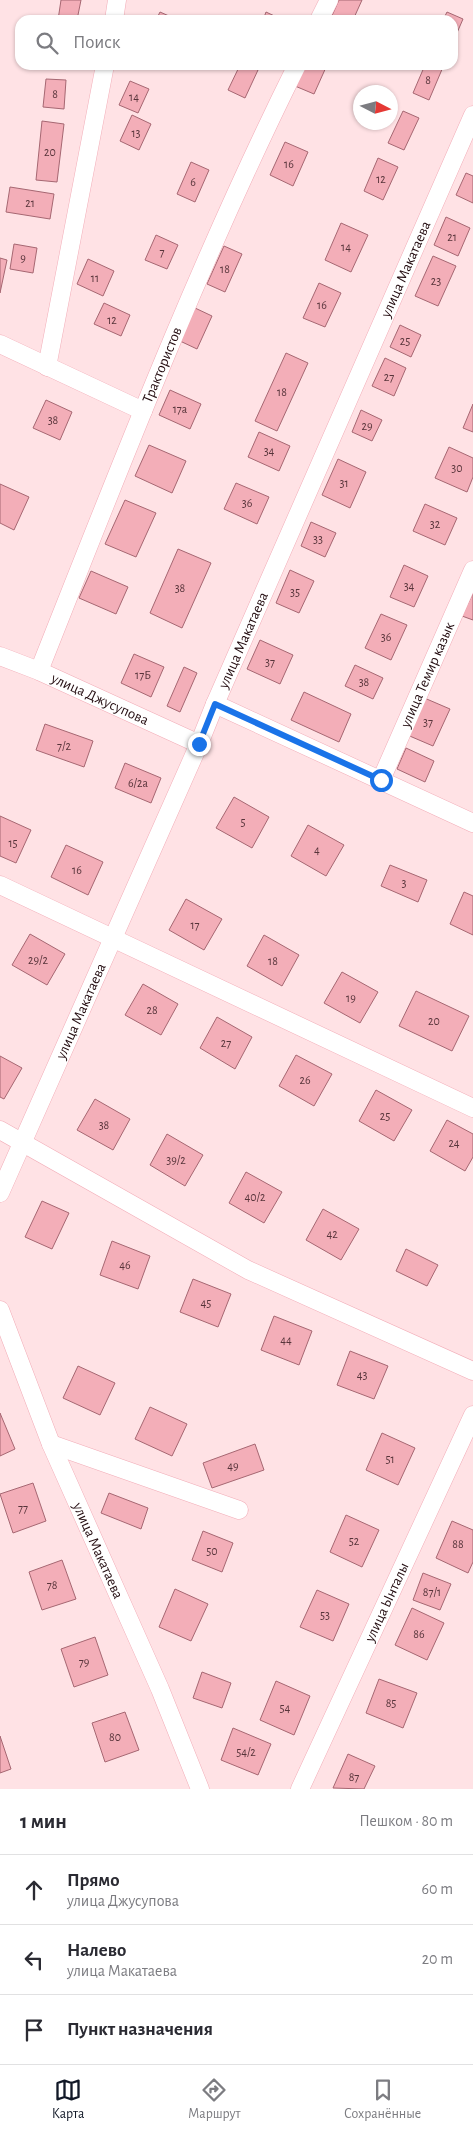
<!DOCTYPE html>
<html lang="ru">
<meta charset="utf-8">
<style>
:root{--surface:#fff;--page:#f7f7f7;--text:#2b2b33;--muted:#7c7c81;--line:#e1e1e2;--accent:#111827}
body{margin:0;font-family:"Alegreya Sans",sans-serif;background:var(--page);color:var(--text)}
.compass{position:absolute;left:353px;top:85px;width:45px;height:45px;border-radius:50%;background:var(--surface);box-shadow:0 1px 4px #0004;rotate:96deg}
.stop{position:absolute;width:15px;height:15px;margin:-11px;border:4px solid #1a73e8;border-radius:50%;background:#fff}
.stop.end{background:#1a73e8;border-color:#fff;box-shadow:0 1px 5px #0008}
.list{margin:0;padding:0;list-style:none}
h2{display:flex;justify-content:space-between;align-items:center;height:65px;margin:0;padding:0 20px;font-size:21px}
h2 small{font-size:16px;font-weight:400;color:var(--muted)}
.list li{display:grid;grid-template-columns:32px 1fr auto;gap:15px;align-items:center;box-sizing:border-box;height:70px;padding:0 20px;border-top:1px solid var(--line)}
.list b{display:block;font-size:19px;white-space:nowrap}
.list p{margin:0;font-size:16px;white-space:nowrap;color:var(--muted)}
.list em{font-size:16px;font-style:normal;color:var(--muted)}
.icon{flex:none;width:28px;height:28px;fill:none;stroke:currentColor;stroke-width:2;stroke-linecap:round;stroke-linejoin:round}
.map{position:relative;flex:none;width:473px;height:1789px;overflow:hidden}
.search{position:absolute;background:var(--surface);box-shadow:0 1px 4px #0004;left:15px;right:15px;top:15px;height:55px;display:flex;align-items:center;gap:12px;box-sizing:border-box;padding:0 18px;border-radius:15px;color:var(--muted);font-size:19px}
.sheet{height:275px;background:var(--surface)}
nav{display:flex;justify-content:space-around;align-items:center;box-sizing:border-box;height:70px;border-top:1px solid var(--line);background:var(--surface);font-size:14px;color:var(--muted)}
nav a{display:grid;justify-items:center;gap:2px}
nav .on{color:var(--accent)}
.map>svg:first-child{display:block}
</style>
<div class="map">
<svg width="473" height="1789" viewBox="0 0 473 1789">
<rect width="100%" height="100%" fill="#ffe2e5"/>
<g fill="#f3aeb8" stroke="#a66772">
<polygon points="61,0 81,0 77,20 58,20"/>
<polygon points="339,0 362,0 353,20 330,20"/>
<polygon points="160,12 178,20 156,20"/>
<polygon points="266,12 283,20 263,20"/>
<polygon points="447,12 463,19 453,42 453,20 443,20"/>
<polygon points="240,65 246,65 258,70 245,98 228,90"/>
<polygon points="304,65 327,65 314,94 295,86"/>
<polygon points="425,65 443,67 429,100 413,93"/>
<polygon points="46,79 66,80 64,109 43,107"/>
<polygon points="130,81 149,89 138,113 119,105"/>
<polygon points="403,111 419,118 404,150 388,143"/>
<polygon points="132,115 151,124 139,150 120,141"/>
<polygon points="42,121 64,124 57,182 36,180"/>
<polygon points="285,142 308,152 293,186 270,175"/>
<polygon points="378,158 398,167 383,200 364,191"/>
<polygon points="191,162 209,170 195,202 177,194"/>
<polygon points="466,173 473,176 473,203 456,195"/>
<polygon points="10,187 54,194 50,219 6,212"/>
<polygon points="446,217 470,228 458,256 434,245"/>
<polygon points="341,223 368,235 351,272 325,260"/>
<polygon points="156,235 178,245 167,269 145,260"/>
<polygon points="14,244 37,248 33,273 10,269"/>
<polygon points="224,246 242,254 225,292 207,284"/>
<polygon points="433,256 456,266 438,306 415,296"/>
<polygon points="0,258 7,260 0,293"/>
<polygon points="88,259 114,271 103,296 77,284"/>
<polygon points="319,283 341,293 325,327 303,318"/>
<polygon points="104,303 130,315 121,336 94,324"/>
<polygon points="195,308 212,316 197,349 180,341"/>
<polygon points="400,325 421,335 411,357 390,347"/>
<polygon points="286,353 308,363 277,431 255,421"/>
<polygon points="385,358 406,368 394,396 372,386"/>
<polygon points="170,390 201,404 190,429 159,415"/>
<polygon points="46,400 72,412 60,440 33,428"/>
<polygon points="473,404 473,432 463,428"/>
<polygon points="361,410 382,420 372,441 352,432"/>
<polygon points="259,432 290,446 279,471 248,457"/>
<polygon points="149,445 186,461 172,493 135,476"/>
<polygon points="449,447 473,458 473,477 467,492 435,478"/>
<polygon points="338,459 366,472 350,508 322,495"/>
<polygon points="236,483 269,497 257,524 224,509"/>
<polygon points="0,484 29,497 14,530 0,523"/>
<polygon points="125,500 156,513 136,557 105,544"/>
<polygon points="425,504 457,518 445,545 413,531"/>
<polygon points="311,522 336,533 325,557 301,546"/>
<polygon points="178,549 211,563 182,628 150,613"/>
<polygon points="404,565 428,576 414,607 390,597"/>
<polygon points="290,570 314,581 299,613 276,603"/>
<polygon points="91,571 128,587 116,614 79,598"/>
<polygon points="473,593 473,620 462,616"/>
<polygon points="381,614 407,625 391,660 365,648"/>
<polygon points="260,640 293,655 280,684 247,669"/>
<polygon points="134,654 164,667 151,697 121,683"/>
<polygon points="355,665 383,678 373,699 345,686"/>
<polygon points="184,667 197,673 180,712 167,706"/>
<polygon points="304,692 351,714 339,742 291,720"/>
<polygon points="422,697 450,709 433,746 405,734"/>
<polygon points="45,724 93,741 84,767 36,750"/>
<polygon points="406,748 434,761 425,782 397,769"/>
<polygon points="125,763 161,778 151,803 115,788"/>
<polygon points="234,797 269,817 252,848 216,828"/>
<polygon points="0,816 31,830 16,863 0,856"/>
<polygon points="308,825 344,845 326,876 291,856"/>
<polygon points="66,845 103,862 88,895 51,877"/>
<polygon points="390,865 427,880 418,902 381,886"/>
<polygon points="464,892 473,896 473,935 450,924"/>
<polygon points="186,899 222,919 204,950 169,930"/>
<polygon points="30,934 65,954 47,985 12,965"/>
<polygon points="264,935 299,955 282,986 247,966"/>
<polygon points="342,972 378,992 360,1023 324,1003"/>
<polygon points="143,984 178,1004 161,1035 125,1015"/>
<polygon points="416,991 469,1016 452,1051 399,1026"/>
<polygon points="217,1017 252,1037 235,1069 200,1048"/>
<polygon points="296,1055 332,1074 314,1106 279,1086"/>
<polygon points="0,1056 22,1068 4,1099 0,1097"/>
<polygon points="376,1090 412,1110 394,1141 359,1121"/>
<polygon points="95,1099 130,1119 113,1150 77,1130"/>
<polygon points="447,1120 473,1134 473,1157 465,1171 430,1151"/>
<polygon points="167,1134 203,1155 185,1186 150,1165"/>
<polygon points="246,1172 282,1192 264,1223 229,1203"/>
<polygon points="42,1201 69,1213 52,1249 25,1237"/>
<polygon points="323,1209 359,1229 341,1260 306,1240"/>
<polygon points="112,1241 150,1256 138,1289 100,1275"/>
<polygon points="406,1249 438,1265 427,1286 396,1271"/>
<polygon points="193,1279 231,1294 218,1327 180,1312"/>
<polygon points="274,1316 312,1331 299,1365 261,1350"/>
<polygon points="350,1351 388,1366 374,1399 337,1385"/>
<polygon points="78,1366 115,1383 100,1415 63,1398"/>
<polygon points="150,1407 187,1424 172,1456 135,1439"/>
<polygon points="0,1413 15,1449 0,1456"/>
<polygon points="382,1433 415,1448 398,1485 366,1470"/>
<polygon points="255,1444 264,1470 212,1488 203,1463"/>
<polygon points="33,1483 46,1521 13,1533 0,1494"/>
<polygon points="109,1493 148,1508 141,1529 101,1513"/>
<polygon points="346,1515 379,1530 362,1567 330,1552"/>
<polygon points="452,1521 473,1530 473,1562 468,1573 436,1558"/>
<polygon points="203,1531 233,1543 222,1572 192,1560"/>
<polygon points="62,1560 76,1599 42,1610 29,1572"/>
<polygon points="423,1573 451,1584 440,1610 413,1600"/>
<polygon points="175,1589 208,1604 191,1641 159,1627"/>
<polygon points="317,1590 349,1604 333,1641 300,1627"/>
<polygon points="412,1608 444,1623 427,1660 395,1645"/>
<polygon points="95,1637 108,1675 74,1687 61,1649"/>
<polygon points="202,1672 231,1683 222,1708 193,1698"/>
<polygon points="379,1679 417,1693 403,1728 366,1713"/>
<polygon points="276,1681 310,1696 294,1735 260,1720"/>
<polygon points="125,1712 139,1750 105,1762 92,1723"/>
<polygon points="233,1728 271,1744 258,1775 221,1760"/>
<polygon points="0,1736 11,1769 0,1773"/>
<polygon points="348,1754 375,1766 364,1789 333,1788"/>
</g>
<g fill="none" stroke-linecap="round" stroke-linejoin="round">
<defs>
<g id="street">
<polyline points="114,20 117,0"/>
<polyline points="319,20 329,0"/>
<polyline points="0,344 143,411"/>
<polyline points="47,367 105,65"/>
<path id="s1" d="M0 656 39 671 199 744"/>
<path id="s2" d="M39 671C120 467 199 262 297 65"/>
<polyline points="215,704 473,823"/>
<path id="s3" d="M381 780 473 570"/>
<polyline points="0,885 473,1108"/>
<polyline points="0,1130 248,1270 473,1371"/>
<path id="s4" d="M0 1193 199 744 215 704 473 115"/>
<path id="s5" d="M0 1310 51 1444 160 1689 200 1789"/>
<polyline points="51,1444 239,1510"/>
<path id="s6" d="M300 1789 473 1415"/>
</g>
</defs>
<use href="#street" stroke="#f2adb8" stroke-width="19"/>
<use href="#street" stroke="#fff" stroke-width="18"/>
</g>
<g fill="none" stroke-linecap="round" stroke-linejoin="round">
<polyline stroke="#1a73e8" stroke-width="6" points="199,744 215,704 381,780"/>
</g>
<g text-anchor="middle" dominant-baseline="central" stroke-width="5" stroke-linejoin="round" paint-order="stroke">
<g font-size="12" fill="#57343a">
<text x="428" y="80">8</text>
<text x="55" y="94">8</text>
<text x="134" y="97">14</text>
<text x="136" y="133">13</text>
<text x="50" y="152">20</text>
<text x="289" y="164">16</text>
<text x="381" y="179">12</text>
<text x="193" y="182">6</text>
<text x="30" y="203">21</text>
<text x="452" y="237">21</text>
<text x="346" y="247">14</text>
<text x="162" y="252">7</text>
<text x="23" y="258">9</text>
<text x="225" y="269">18</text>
<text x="95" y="278">11</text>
<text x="436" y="281">23</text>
<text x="322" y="305">16</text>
<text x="112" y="320">12</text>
<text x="405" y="341">25</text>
<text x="389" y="377">27</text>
<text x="282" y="392">18</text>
<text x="180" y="409">17а</text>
<text x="53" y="420">38</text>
<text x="367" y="426">29</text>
<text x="269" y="451">34</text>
<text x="457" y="468">30</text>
<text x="344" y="483">31</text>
<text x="247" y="503">36</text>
<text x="435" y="524">32</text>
<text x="318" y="539">33</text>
<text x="409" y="586">34</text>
<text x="180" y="588">38</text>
<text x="295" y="592">35</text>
<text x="386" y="637">36</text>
<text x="270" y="662">37</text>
<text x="143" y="675">17Б</text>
<text x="364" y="682">38</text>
<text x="428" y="722">37</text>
<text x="64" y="746">7/2</text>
<text x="138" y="783">6/2а</text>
<text x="243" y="822">5</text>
<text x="13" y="843">15</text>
<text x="317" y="850">4</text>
<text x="77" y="870">16</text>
<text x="404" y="883">3</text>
<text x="195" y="925">17</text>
<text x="38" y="960">29/2</text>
<text x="273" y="961">18</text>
<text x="351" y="998">19</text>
<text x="152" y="1010">28</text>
<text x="434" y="1021">20</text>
<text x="226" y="1043">27</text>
<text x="305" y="1080">26</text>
<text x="385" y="1116">25</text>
<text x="104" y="1125">38</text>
<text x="454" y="1143">24</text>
<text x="176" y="1160">39/2</text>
<text x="255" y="1197">40/2</text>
<text x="332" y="1234">42</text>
<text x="125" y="1265">46</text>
<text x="206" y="1303">45</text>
<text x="286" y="1340">44</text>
<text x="362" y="1375">43</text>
<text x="390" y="1459">51</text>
<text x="233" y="1466">49</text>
<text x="23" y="1508">77</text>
<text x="354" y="1541">52</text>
<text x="458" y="1544">88</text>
<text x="212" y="1551">50</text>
<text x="52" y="1585">78</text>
<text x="432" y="1592">87/1</text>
<text x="325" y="1615">53</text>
<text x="419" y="1634">86</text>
<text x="84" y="1662">79</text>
<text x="391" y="1703">85</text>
<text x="285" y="1708">54</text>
<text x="115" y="1737">80</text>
<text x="246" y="1752">54/2</text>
<text x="354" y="1777">87</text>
</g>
<g font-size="15" fill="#230c10" stroke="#fff">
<text stroke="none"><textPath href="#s4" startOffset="1009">улица Макатаева</textPath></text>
<text stroke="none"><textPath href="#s2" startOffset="330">Трактористов</textPath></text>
<text stroke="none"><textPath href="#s4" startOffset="604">улица Макатаева</textPath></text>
<text stroke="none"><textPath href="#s3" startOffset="115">улица Темир казык</textPath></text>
<text stroke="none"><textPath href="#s1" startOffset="109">улица Джусупова</textPath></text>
<text stroke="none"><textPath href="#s4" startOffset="199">улица Макатаева</textPath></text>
<text stroke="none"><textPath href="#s5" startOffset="260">улица Макатаева</textPath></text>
<text stroke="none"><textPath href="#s6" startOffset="206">улица Ынталы</textPath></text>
</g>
</g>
</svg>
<svg class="compass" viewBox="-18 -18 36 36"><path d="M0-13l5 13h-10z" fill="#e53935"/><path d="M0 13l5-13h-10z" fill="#7c7c81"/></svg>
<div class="stop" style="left:381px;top:780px"></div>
<div class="stop end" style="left:199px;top:744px"></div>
<div class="search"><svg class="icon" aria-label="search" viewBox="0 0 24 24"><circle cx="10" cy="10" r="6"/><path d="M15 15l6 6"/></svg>Поиск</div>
</div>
<section class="sheet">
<h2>1 мин<small>Пешком · 80 m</small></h2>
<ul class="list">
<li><svg class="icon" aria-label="ahead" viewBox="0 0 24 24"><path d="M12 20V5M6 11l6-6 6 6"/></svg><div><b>Прямо</b><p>улица Джусупова</p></div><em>60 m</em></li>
<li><svg class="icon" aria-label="left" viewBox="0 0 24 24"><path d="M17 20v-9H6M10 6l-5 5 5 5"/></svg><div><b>Налево</b><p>улица Макатаева</p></div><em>20 m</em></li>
<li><svg class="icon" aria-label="arrive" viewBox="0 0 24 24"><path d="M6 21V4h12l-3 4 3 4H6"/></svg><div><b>Пункт назначения</b></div></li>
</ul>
</section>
<nav>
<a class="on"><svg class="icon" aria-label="map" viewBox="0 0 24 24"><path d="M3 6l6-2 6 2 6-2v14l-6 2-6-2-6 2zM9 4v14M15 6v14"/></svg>Карта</a>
<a><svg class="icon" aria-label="directions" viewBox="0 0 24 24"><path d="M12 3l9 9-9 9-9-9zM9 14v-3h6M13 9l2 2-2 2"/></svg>Маршрут</a>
<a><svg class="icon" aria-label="saved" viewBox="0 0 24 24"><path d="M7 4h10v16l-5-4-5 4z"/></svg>Сохранённые</a>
</nav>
